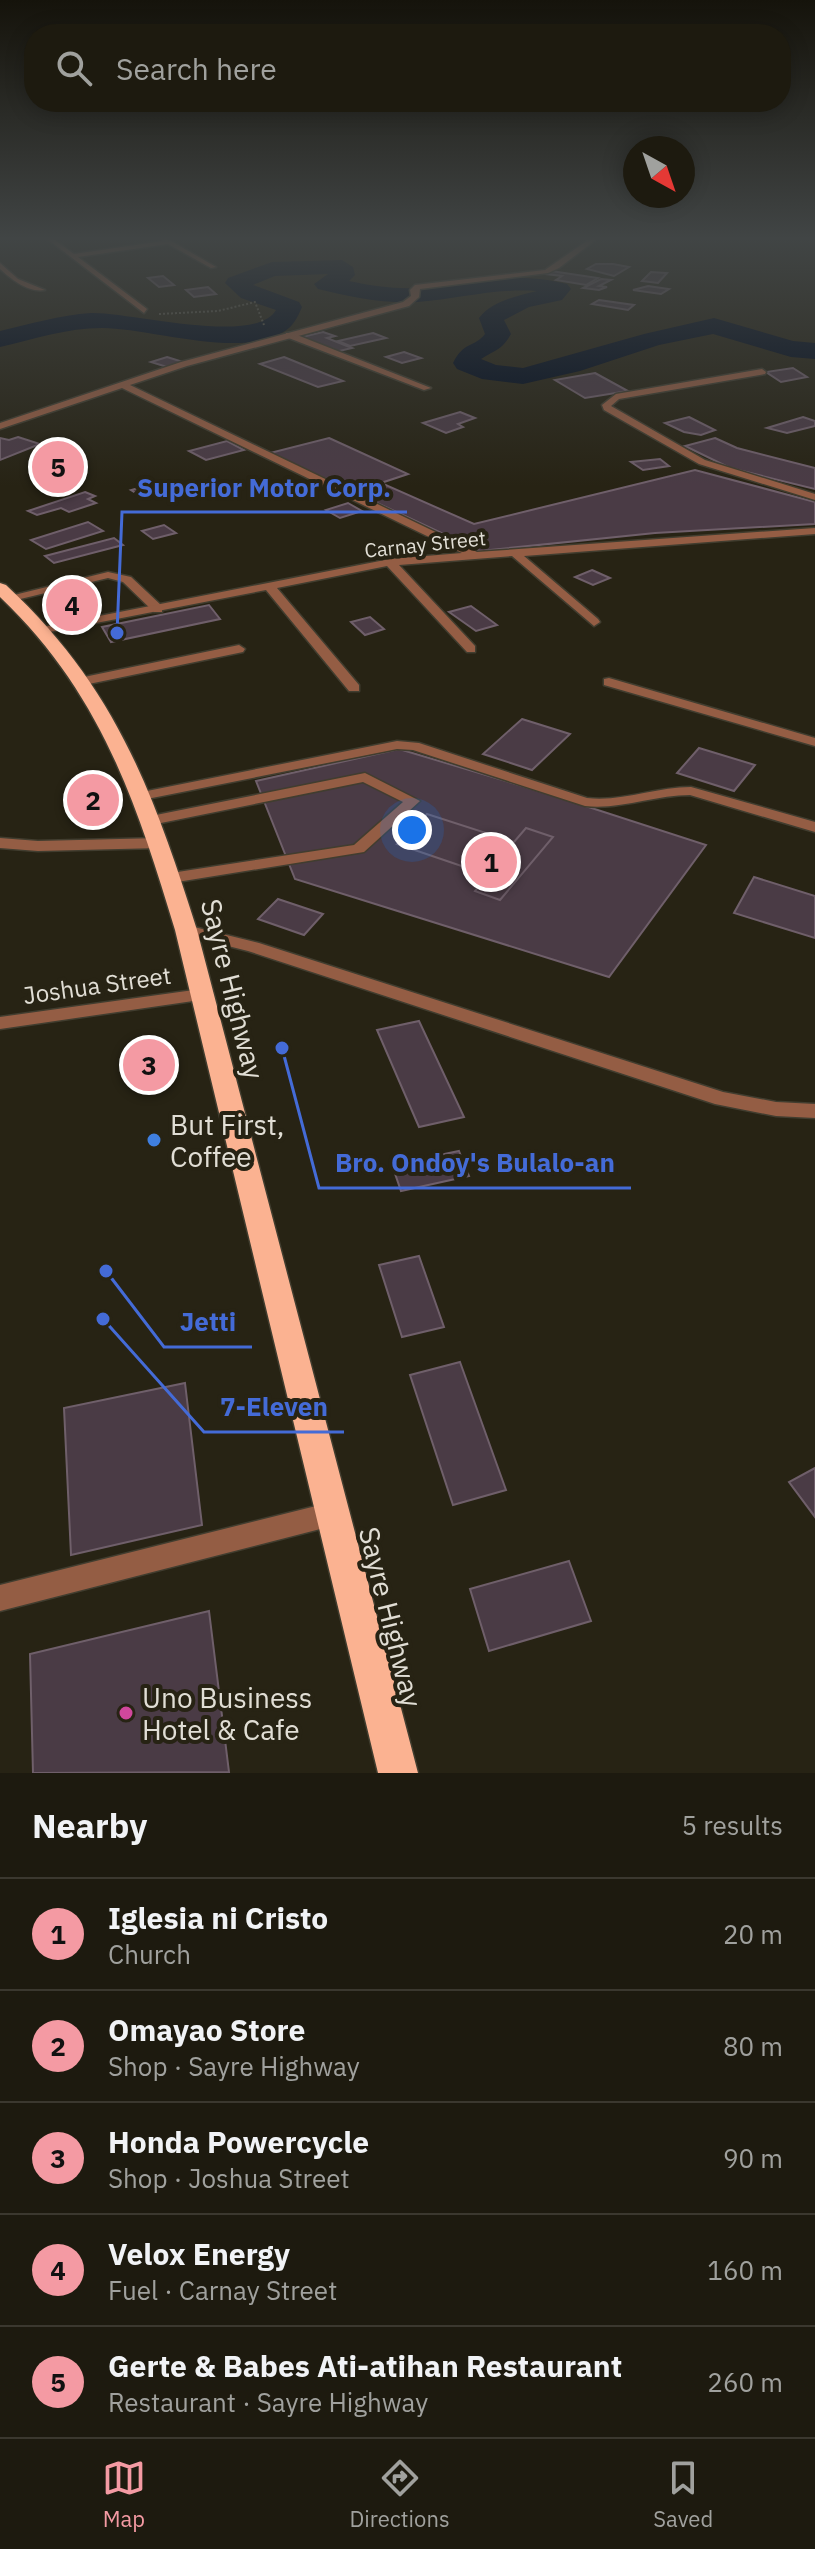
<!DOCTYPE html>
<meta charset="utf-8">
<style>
:root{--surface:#1d1a0f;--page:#252318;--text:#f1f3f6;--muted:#a0a19e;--line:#3b382f;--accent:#f49aa3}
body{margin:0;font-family:"IBM Plex Sans",sans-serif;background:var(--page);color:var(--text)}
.compass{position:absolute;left:623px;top:136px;width:72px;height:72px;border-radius:50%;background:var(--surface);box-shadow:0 4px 20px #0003;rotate:140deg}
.you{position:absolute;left:412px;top:830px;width:28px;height:28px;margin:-20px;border:6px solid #fff;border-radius:50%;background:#1a73e8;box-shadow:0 0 0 12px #1a73e833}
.badge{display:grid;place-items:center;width:52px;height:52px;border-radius:50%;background:var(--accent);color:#111;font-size:26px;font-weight:700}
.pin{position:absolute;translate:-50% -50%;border:4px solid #fff;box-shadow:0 2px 8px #0006}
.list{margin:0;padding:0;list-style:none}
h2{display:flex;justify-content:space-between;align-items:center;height:104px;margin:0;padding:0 32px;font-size:34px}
h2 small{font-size:26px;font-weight:400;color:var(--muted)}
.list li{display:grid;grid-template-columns:52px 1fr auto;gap:24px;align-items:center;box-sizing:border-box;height:112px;padding:0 32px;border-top:2px solid var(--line)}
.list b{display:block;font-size:30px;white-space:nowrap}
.list p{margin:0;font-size:26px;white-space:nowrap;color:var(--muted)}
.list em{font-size:26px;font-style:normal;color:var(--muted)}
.icon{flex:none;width:44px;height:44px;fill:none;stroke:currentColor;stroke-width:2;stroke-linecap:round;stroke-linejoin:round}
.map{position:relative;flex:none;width:815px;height:1773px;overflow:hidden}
.search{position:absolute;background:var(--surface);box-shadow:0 4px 20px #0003;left:24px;right:24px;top:24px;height:88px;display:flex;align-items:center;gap:20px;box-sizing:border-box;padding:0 28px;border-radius:32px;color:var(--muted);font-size:30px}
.sheet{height:664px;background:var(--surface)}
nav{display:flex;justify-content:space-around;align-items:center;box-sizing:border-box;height:112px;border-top:2px solid var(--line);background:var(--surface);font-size:22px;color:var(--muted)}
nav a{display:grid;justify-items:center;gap:4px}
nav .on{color:var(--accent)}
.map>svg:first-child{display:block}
</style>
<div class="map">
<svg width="815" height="1773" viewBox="0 0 815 1773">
<rect width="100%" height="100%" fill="#272314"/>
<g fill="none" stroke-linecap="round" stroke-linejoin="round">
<path fill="#000b1e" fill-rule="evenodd" d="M342 260 353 267 355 275 349 281C372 286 394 289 418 288 474 285 509 270 567 284L571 289 562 300 529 307 504 320 511 334C501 351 496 349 481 359L496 365 523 368 644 334 714 318 793 341 815 343V359L791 357 713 334 659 345 580 371 523 384 482 379 457 369 453 363C464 341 474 348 485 334L479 318C492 301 517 296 537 291 496 288 458 299 418 302 384 304 350 297 318 289L314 284 328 274 275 276 253 285 299 302 302 307C299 314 295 323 289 328 248 362 152 328 102 328 67 328 34 339 0 347V331C30 324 60 315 91 313 131 312 255 346 276 310L241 298 225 283 228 278 272 262Z"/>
</g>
<g fill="#4a3b45" stroke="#6f5f6a" stroke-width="2">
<polygon points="596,264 613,264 629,267 614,276 587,269"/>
<polygon points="551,271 598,278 586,285 556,280 562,276 546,274"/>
<polygon points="651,272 667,273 658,283 642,281"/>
<polygon points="163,276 174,285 159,287 148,278"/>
<polygon points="601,279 611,280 599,286 607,287 599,290 583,288"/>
<polygon points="648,286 669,289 661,294 633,290"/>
<polygon points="208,287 216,294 194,297 186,290"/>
<polygon points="599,300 634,305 628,310 592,304"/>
<polygon points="323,332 335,336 327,338 352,348 335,352 298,338"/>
<polygon points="373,333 386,338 350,346 338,341"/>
<polygon points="404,352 421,358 402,363 386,357"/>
<polygon points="167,357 183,362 167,367 151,362"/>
<polygon points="284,357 343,381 318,387 260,364"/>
<polygon points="793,368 807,377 781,382 766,372"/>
<polygon points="595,373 628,391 585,398 555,380"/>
<polygon points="460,412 475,418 458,424 463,427 446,433 423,423"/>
<polygon points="689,417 715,430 701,435 684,432 665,423"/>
<polygon points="803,417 815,421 815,426 787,433 767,428"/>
<polygon points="18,437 40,444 0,460 0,438 9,440"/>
<polygon points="329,438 408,474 381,483 474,524 695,470 815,502 815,524 655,533 480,551 270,453"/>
<polygon points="715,438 737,448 815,468 815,489 730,468 685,446"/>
<polygon points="227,441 244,450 206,460 189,451"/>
<polygon points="660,459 669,466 643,470 631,462"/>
<polygon points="156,483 169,491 144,498 131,490"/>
<polygon points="85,492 95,496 88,499 96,503 69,512 61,508 37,515 28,511"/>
<polygon points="348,503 362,511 340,518 326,510"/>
<polygon points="88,522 103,531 46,549 31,540"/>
<polygon points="164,525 176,533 153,539 142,531"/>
<polygon points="114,538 123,545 54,563 45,556"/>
<polygon points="592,570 610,578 593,585 575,577"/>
<polygon points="209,605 220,619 111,642 102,627"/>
<polygon points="471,606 497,625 476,631 449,612"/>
<polygon points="370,617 384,629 365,635 351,622"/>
<polygon points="522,719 570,734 532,770 483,754"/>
<polygon points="699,748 755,765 734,791 677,773"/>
<polygon points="399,749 536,790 706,845 609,977 295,879 256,781"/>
<polygon points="427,814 514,842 526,828 553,837 500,900 475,891 488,875 397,844"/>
<polygon points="754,877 815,896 815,938 734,913"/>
<polygon points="278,899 323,914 304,935 258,919"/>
<polygon points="419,1021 464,1117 419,1127 377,1030"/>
<polygon points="459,1151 469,1176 401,1191 392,1165"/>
<polygon points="419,1256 444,1327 402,1337 379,1265"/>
<polygon points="460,1362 506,1490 453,1505 410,1375"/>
<polygon points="185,1383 202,1525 71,1555 64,1408"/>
<polygon points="815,1468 815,1517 789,1482"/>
<polygon points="569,1561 591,1621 489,1651 470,1589"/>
<polygon points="209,1611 229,1772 33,1773 30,1654"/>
</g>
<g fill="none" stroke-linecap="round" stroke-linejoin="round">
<defs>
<g id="service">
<polygon points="286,333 292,333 431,388 424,390 286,337"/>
<polygon points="108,572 131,577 162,606 162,612 154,612 123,582 108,578 12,601 6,597"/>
<polygon points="239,645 245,649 243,652 84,685 78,681 84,677"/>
<polygon points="365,773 420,801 364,852 171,883 163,878 171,873 354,845 403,802 363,782 151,825 143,820 146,817"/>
<polygon points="332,1502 341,1505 345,1514 341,1523 332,1526 0,1611 0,1585"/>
</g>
<g id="minor">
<polygon points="46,238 52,238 74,254 163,241 159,238 166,238 216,267 211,268 168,244 78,257 147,309 144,313"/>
<polygon points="591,238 598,238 559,268 548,273 420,289 419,297 409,306 187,366 130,385 477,552 815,528 815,534 524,556 598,619 600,622 594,626 512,556 399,565 475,646 475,652 467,652 387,566 277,588 359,685 359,691 349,691 266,590 39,634 39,628 43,627 390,559 462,553 122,388 0,429 0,423 181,362 403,302 411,296 410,290 415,285 545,270"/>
<path d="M0 263 18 279 45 290C29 293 12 280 0 269Z"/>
<polygon points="762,369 766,372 765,374 619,399 611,406 705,460 815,494 815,500 699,464 604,410 602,405 616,394"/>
<polygon points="609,678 815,738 815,746 604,685 604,679"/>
<path d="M397 741 419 743 587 798C622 802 656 787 691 787L815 822V832L690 795C655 795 620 810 585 806L413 750 397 749 142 800 135 796 142 792Z"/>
<polygon points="0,838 38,841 160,838 168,843 160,848 38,851 0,848"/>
<polygon points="186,925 259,943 723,1092 776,1102 815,1104 815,1118 776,1116 715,1104 248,951 180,934 178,930 180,926"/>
<polygon points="201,989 207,991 210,995 207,999 0,1029 0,1017"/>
</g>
<path id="trunk" d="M0 583 6 585C115 686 153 791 197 930L418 1773H378L175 930C136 801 100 692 0 597Z"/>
</defs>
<use href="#service" stroke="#413d2f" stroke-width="3"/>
<use href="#minor" stroke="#413d2f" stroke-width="3"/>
<use href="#trunk" stroke="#413d2f" stroke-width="3"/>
<polyline stroke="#615e51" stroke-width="2" stroke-dasharray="2 2" stroke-linecap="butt" points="159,314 218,311 255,302 264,325"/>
<use href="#service" fill="#945d44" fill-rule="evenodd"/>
<use href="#minor" fill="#945d44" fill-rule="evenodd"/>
<use href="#trunk" fill="#fbb291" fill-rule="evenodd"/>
</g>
<linearGradient id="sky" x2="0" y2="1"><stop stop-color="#15130b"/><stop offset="0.49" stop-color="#414545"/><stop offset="1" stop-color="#414545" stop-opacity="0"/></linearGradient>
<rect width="815" height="486" fill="url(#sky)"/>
<circle fill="#3f7fe0" stroke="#272314" stroke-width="3" cx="154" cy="1140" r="8"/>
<circle fill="#d1479c" stroke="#272314" stroke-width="3" cx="126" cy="1713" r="8"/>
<g text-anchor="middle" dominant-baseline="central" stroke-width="8" stroke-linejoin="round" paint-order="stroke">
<g font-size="20" fill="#e1ded5" stroke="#272314">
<text transform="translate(425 544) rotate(-6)">Carnay Street</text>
</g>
<g font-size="24" fill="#e1ded5" stroke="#272314">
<text transform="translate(97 985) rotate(-8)">Joshua Street</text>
</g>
<g font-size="28" fill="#e1ded5" stroke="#272314">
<text transform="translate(233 989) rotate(76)">Sayre Highway</text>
<text transform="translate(391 1617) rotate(76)">Sayre Highway</text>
</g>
<g font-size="28" fill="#e1ded5" stroke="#272314" text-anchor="start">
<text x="170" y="1124">But First,<tspan x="170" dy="32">Coffee</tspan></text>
<text x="142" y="1697">Uno Business<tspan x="142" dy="32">Hotel &amp; Cafe</tspan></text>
</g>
</g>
<path fill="none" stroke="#446bd7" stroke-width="3" d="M117 633L122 512H407M282 1048L319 1188H631M106 1271L164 1347H252M103 1319L204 1432H344"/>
<g fill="#446bd7" stroke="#272314" stroke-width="3">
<circle cx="117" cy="633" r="8"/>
<circle cx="282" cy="1048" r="8"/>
<circle cx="106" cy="1271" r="8"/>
<circle cx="103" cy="1319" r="8"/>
</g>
<g font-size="26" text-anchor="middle" font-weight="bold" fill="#446bd7" stroke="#272314" stroke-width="8" stroke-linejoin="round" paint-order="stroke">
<text x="264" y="497">Superior Motor Corp.</text>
<text x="475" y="1172">Bro. Ondoy's Bulalo-an</text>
<text x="208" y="1331">Jetti</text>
<text x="274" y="1416">7-Eleven</text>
</g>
</svg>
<svg class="compass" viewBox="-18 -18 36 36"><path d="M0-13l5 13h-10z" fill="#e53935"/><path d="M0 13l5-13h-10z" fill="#a0a19e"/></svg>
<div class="you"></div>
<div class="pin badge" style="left:491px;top:862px">1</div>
<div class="pin badge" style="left:93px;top:800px">2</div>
<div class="pin badge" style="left:149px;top:1065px">3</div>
<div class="pin badge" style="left:72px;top:605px">4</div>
<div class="pin badge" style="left:58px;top:467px">5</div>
<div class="search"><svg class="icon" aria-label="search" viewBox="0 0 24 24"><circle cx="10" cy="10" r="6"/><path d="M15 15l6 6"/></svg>Search here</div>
</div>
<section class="sheet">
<h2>Nearby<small>5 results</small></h2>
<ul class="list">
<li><span class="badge">1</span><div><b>Iglesia ni Cristo</b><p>Church</p></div><em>20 m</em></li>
<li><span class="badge">2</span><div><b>Omayao Store</b><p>Shop · Sayre Highway</p></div><em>80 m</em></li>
<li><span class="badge">3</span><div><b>Honda Powercycle</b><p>Shop · Joshua Street</p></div><em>90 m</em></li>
<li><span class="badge">4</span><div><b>Velox Energy</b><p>Fuel · Carnay Street</p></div><em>160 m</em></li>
<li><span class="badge">5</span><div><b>Gerte &amp; Babes Ati-atihan Restaurant</b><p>Restaurant · Sayre Highway</p></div><em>260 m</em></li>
</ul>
</section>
<nav>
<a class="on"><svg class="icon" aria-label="map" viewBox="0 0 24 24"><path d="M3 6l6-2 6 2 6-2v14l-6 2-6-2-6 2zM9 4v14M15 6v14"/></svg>Map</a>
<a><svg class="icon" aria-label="directions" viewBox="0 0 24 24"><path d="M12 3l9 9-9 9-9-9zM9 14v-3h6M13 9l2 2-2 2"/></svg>Directions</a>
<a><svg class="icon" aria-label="saved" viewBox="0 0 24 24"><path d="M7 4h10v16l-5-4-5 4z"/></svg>Saved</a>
</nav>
